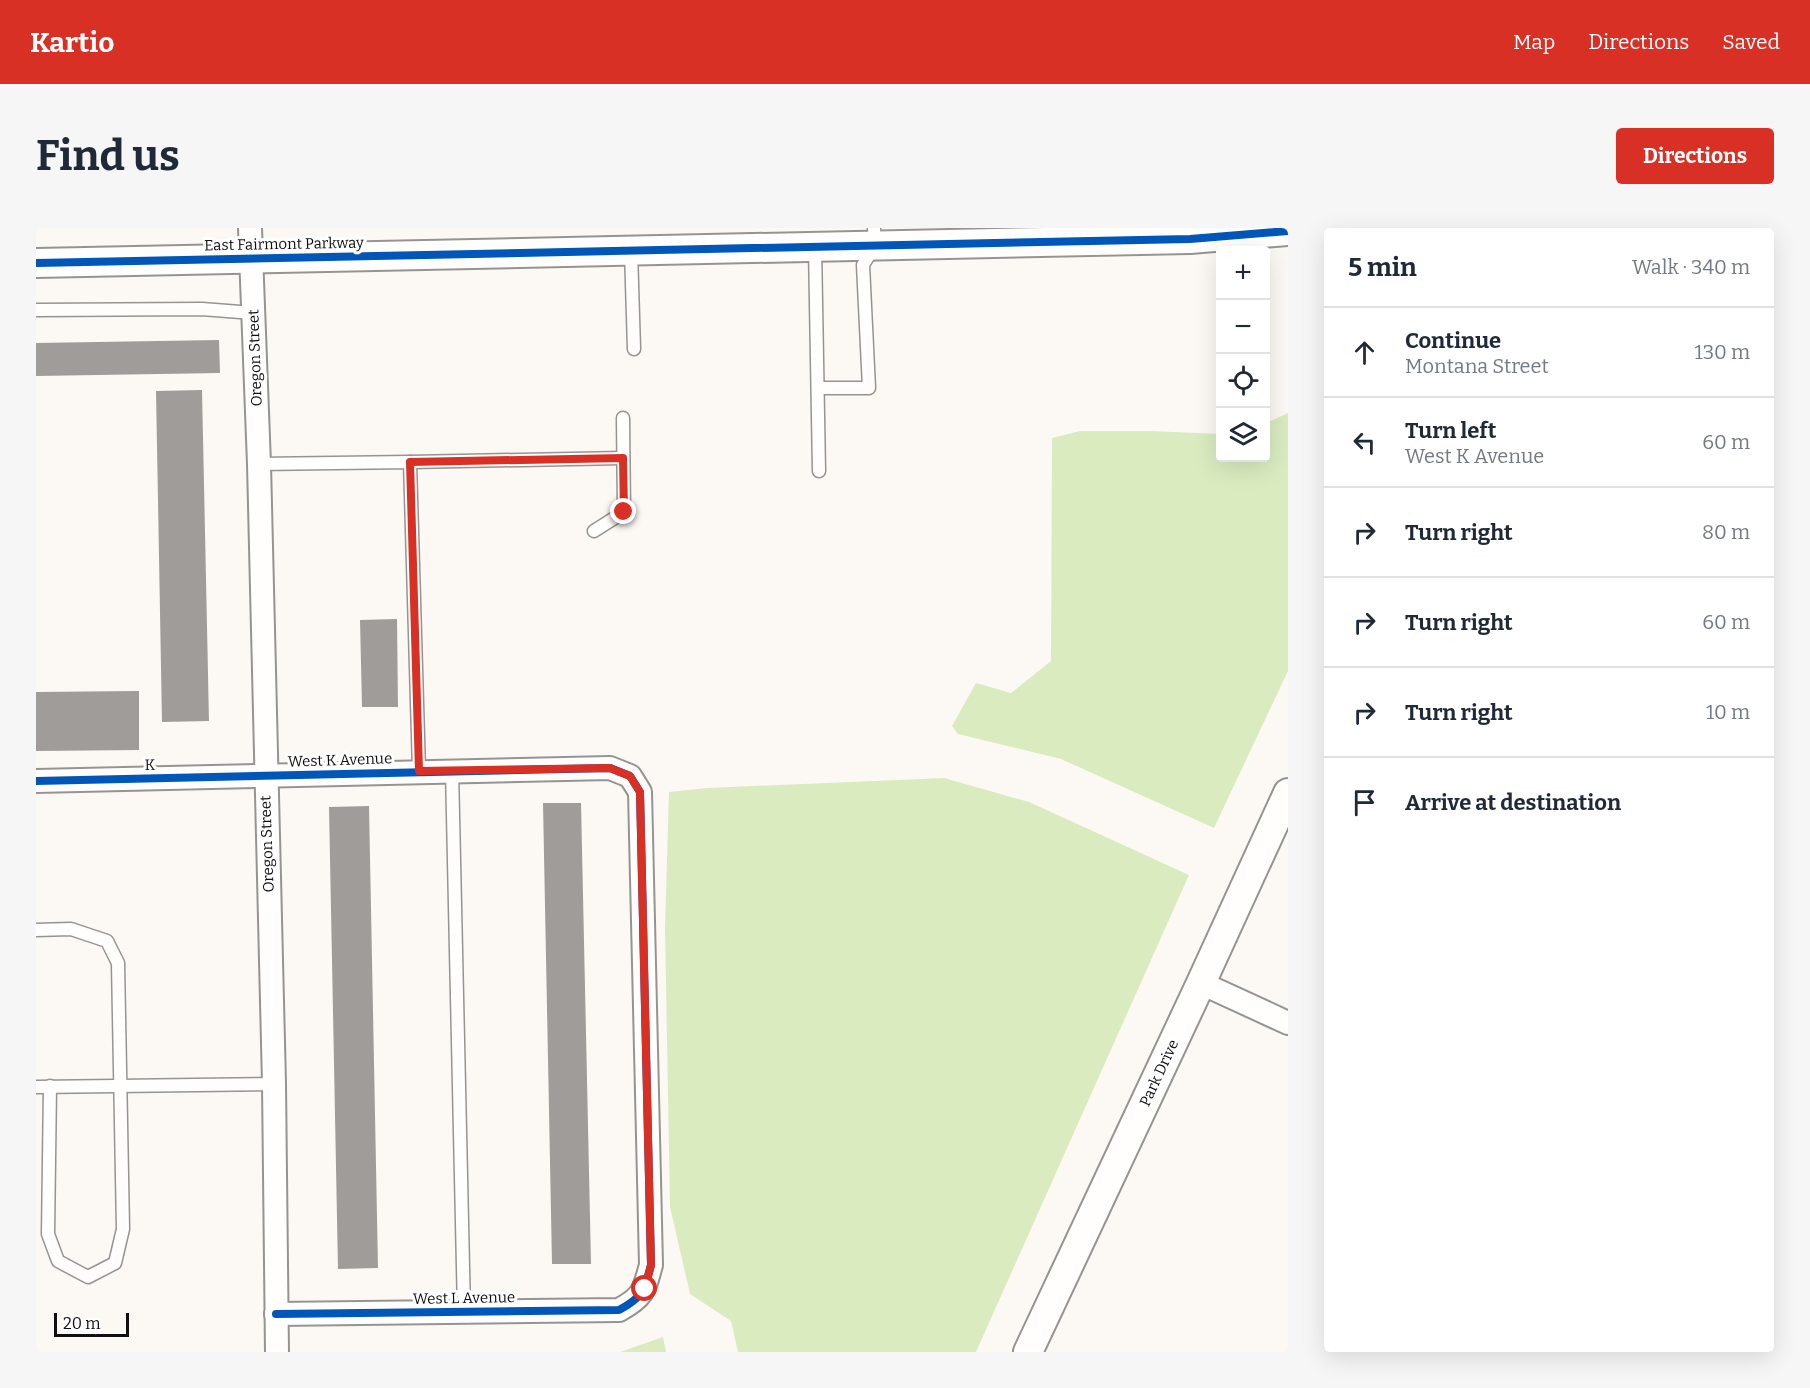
<!DOCTYPE html>
<meta charset="utf-8">
<style>
:root{--surface:#fff;--page:#f6f6f7;--text:#1f2937;--muted:#747a83;--line:#e0e1e3;--accent:#d93025}
body{margin:0;font-family:Bitter,serif;background:var(--page);color:var(--text)}
.controls{position:absolute;right:18px;top:18px;display:grid;overflow:hidden;border-radius:6px;box-shadow:0 6px 24px #0002}
.controls button{width:54px;height:54px;display:grid;place-items:center;padding:0;border:0;border-bottom:2px solid var(--line);background:var(--surface);color:var(--text);font:30px sans-serif}
.scale{position:absolute;left:18px;bottom:15px;width:75px;box-sizing:border-box;padding-left:6px;border:3px solid #0f0f0f;border-top:0;font-size:16px;line-height:21px;white-space:nowrap;color:#0f0f0f;-webkit-text-stroke:4px #fff;paint-order:stroke}
.stop{position:absolute;width:18px;height:18px;margin:-14px;border:4px solid #d93025;border-radius:50%;background:#fff}
.stop.end{background:#d93025;border-color:#fff;box-shadow:0 2px 6px #0008}
.list{margin:0;padding:0;list-style:none}
h2{display:flex;justify-content:space-between;align-items:center;height:78px;margin:0;padding:0 24px;font-size:26px}
h2 small{font-size:20px;font-weight:400;color:var(--muted)}
.list li{display:grid;grid-template-columns:39px 1fr auto;gap:18px;align-items:center;box-sizing:border-box;height:90px;padding:0 24px;border-top:2px solid var(--line)}
.list b{display:block;font-size:22px;white-space:nowrap}
.list p{margin:0;font-size:20px;white-space:nowrap;color:var(--muted)}
.list em{font-size:20px;font-style:normal;color:var(--muted)}
.icon{flex:none;width:33px;height:33px;fill:none;stroke:currentColor;stroke-width:2;stroke-linecap:round;stroke-linejoin:round}
.map{position:relative;flex:none;width:1252px;height:1124px;overflow:hidden;border-radius:6px}
header{display:flex;align-items:center;gap:36px;box-sizing:border-box;height:84px;padding:0 30px;background:var(--accent);color:#fff}
header strong{font-size:28px}
nav{display:flex;gap:33px;margin-inline-start:auto;font-size:21px}
.intro{display:flex;align-items:center;justify-content:space-between;box-sizing:border-box;height:144px;padding:0 36px}
h1{margin:0;font-size:42px}
.button{padding:15px 27px;border-radius:6px;background:var(--accent);color:#fff;font-size:21px;font-weight:700}
main{display:flex;gap:36px;padding:0 36px}
aside{flex:1;background:var(--surface);border-radius:6px;box-shadow:0 6px 24px #0002}
.map>svg:first-child{display:block}
</style>
<header>
<strong>Kartio</strong>
<nav><a>Map</a><a>Directions</a><a>Saved</a></nav>
</header>
<div class="intro"><h1>Find us</h1><a class="button">Directions</a></div>
<main>
<div class="map">
<svg width="1252" height="1124" viewBox="0 0 1252 1124">
<rect width="100%" height="100%" fill="#fcf9f4"/>
<g fill="#daebc0">
<polygon points="1252,185 1252,443 1178,600 1025,531 922,506 916,498 940,455 975,465 1015,433 1016,210 1044,203 1114,203 1184,206 1184,230 1230,230 1230,195"/>
<polygon points="908,550 993,574 1153,647 940,1124 702,1124 695,1093 654,1066 634,979 629,700 633,564 671,560"/>
<polygon points="627,1109 630,1124 584,1124"/>
</g>
<g fill="#9f9c99">
<polygon points="183,112 184,145 0,148 0,115"/>
<polygon points="166,162 173,493 126,494 120,163"/>
<polygon points="361,391 362,479 326,479 324,392"/>
<polygon points="103,463 103,522 0,523 0,464"/>
<polygon points="507,575 545,575 555,1036 516,1036"/>
<polygon points="333,578 342,1040 302,1041 293,579"/>
</g>
<g fill="none" stroke-linecap="round" stroke-linejoin="round">
<defs>
<g id="service">
<polyline points="779,19 783,243"/>
<polyline points="595,23 598,121"/>
<polyline points="0,82 166,81 217,85"/>
<polyline points="782,160 833,160 827,37 839,17 838,0"/>
<polyline points="374,234 587,230"/>
<polyline points="223,236 374,234 383,543"/>
<polyline points="558,303 588,284 587,190"/>
<polyline points="416,542 428,1084"/>
<polyline points="0,702 35,701 71,713 82,735 87,1001 79,1035 52,1049 22,1033 12,1006 14,858"/>
<polyline points="0,859 238,856"/>
</g>
<g id="minor">
<polyline points="214,0 223,236 238,856 241,1124"/>
<path d="M0 553 574 540 594 548 604 564 615 1037C608 1063 607 1069 583 1082L240 1086"/>
<polyline points="1165,755 1252,795"/>
</g>
<g id="tertiary">
<polyline points="0,35 1154,11 1252,3"/>
<polyline points="992,1124 1165,755 1252,565"/>
</g>
</defs>
<use href="#service" stroke="#969492" stroke-width="15"/>
<use href="#minor" stroke="#969492" stroke-width="26"/>
<use href="#tertiary" stroke="#969492" stroke-width="32"/>
<use href="#service" stroke="#fffefd" stroke-width="12"/>
<use href="#minor" stroke="#fffefd" stroke-width="22"/>
<use href="#tertiary" stroke="#fffefd" stroke-width="28"/>
<defs>
<g id="cycleway">
<polyline points="0,35 1154,11 1252,3"/>
<path d="M0 553 574 540 594 548 604 564 615 1037C608 1063 607 1069 583 1082L240 1086"/>
</g>
</defs>
<use href="#cycleway" stroke="#fff" stroke-width="11"/>
<use href="#cycleway" stroke="#0057b8" stroke-width="8"/>
</g>
<g fill="none" stroke-linecap="round" stroke-linejoin="round">
<polyline stroke="#d93025" stroke-width="8" points="588,284 587,230 374,234 383,543 574,540 594,548 604,564 615,1037 609,1061"/>
</g>
<g text-anchor="middle" dominant-baseline="central" stroke-width="6" stroke-linejoin="round" paint-order="stroke">
<g font-size="15" fill="#0f0f0f" stroke="#fff">
<text transform="translate(248 16) rotate(-1)">East Fairmont Parkway</text>
<text transform="translate(219 130) rotate(-92)">Oregon Street</text>
<text transform="translate(304 532) rotate(-2)">West K Avenue</text>
<text transform="translate(114 537) rotate(-1)">K</text>
<text transform="translate(231 616) rotate(-92)">Oregon Street</text>
<text transform="translate(1123 845) rotate(-65)">Park Drive</text>
<text transform="translate(428 1070) rotate(-1)">West L Avenue</text>
</g>
</g>
</svg>
<div class="controls">
<button>+</button>
<button>−</button>
<button><svg class="icon" aria-label="locate" viewBox="0 0 24 24"><circle cx="12" cy="12" r="6"/><path d="M12 2v4M12 18v4M2 12h4M18 12h4"/></svg></button>
<button><svg class="icon" aria-label="layers" viewBox="0 0 24 24"><path d="M12 4l9 5-9 5-9-5zM3 14l9 5 9-5"/></svg></button>
</div>
<div class="scale">20 m</div>
<div class="stop" style="left:609px;top:1061px"></div>
<div class="stop end" style="left:588px;top:284px"></div>
</div>
<aside>
<h2>5 min<small>Walk · 340 m</small></h2>
<ul class="list">
<li><svg class="icon" aria-label="ahead" viewBox="0 0 24 24"><path d="M12 20V5M6 11l6-6 6 6"/></svg><div><b>Continue</b><p>Montana Street</p></div><em>130 m</em></li>
<li><svg class="icon" aria-label="left" viewBox="0 0 24 24"><path d="M17 20v-9H6M10 6l-5 5 5 5"/></svg><div><b>Turn left</b><p>West K Avenue</p></div><em>60 m</em></li>
<li><svg class="icon" aria-label="right" viewBox="0 0 24 24"><path d="M7 20v-9h11M14 6l5 5-5 5"/></svg><div><b>Turn right</b></div><em>80 m</em></li>
<li><svg class="icon" aria-label="right" viewBox="0 0 24 24"><path d="M7 20v-9h11M14 6l5 5-5 5"/></svg><div><b>Turn right</b></div><em>60 m</em></li>
<li><svg class="icon" aria-label="right" viewBox="0 0 24 24"><path d="M7 20v-9h11M14 6l5 5-5 5"/></svg><div><b>Turn right</b></div><em>10 m</em></li>
<li><svg class="icon" aria-label="arrive" viewBox="0 0 24 24"><path d="M6 21V4h12l-3 4 3 4H6"/></svg><div><b>Arrive at destination</b></div></li>
</ul>
</aside>
</main>
